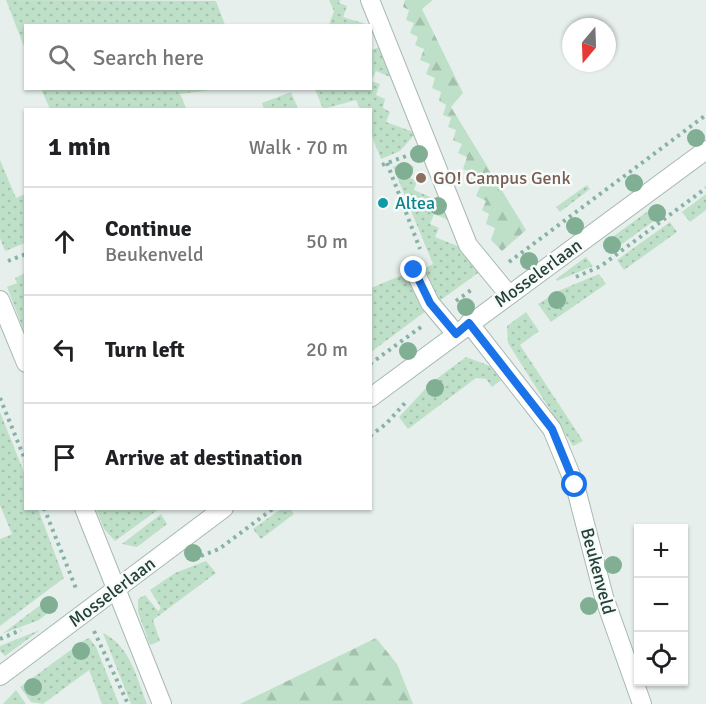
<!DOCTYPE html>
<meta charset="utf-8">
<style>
:root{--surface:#fff;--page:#f2f2f2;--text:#202124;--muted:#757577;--line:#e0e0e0}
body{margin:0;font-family:Signika,sans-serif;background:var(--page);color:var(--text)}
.controls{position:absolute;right:18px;bottom:18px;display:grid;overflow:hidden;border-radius:0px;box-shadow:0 2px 4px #0004}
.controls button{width:54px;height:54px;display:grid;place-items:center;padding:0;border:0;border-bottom:2px solid var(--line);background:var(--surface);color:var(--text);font:30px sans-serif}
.compass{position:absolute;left:562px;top:18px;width:54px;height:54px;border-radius:50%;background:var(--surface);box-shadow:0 2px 4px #0004;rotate:199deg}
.stop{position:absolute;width:18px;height:18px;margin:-14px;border:4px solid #1a73e8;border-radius:50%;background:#fff}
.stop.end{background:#1a73e8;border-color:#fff;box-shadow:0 2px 6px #0008}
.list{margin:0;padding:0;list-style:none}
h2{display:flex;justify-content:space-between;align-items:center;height:78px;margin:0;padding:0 24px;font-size:26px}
h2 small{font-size:20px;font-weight:400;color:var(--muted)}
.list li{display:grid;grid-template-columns:39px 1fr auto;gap:18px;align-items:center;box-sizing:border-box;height:108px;padding:0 24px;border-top:2px solid var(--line)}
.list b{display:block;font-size:22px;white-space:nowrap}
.list p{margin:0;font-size:20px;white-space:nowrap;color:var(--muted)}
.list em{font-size:20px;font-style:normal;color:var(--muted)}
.icon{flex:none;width:33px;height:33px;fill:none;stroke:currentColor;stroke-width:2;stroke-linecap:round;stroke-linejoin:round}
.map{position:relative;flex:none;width:706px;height:704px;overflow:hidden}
.search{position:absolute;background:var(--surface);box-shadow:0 2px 4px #0004;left:24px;top:24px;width:348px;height:66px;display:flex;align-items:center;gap:15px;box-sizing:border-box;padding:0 21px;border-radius:0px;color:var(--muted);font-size:22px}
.panel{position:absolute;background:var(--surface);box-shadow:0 2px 4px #0004;left:24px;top:108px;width:348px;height:402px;border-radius:0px}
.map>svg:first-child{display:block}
</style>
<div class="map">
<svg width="706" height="704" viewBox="0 0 706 704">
<defs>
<pattern id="grass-dots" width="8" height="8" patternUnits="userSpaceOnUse" patternTransform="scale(1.5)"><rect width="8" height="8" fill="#bfe0c8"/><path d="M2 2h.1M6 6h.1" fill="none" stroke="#a4c1ad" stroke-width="1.8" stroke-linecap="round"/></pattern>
<pattern id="forest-firs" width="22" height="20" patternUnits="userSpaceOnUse" patternTransform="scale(1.5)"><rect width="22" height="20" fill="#bfe0c8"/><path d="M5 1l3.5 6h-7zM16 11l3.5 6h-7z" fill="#a4c1ad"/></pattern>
</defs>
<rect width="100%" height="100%" fill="#e6efeb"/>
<g fill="url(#grass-dots)">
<polygon points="6,0 216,1 225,25 26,26 25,49"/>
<polygon points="329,0 340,0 339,3 347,6 343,17 369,25 329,25 334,11"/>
<polygon points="382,46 395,79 376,71 371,81 380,84 376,95 385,99 383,108 390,112 386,122 416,133 400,151 381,159 371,134 370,110 360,109 356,100 323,109 315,89 370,88 371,50"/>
<polygon points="41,89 218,89 180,94 187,110 50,109"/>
<polygon points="291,92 298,109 264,109 262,103"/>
<polygon points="0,160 16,198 25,194 25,243 5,251 0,238"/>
<polygon points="406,162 414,167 410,178 417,181 414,190 444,203 449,220 434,214 430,224 439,228 435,237 460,247 478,273 438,302 422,270 433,264 393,167"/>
<polygon points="587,185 590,189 560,212 556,207"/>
<polygon points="706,194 706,210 690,222 682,212"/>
<polygon points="648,211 655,220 618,247 611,238"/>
<polygon points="670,222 677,232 624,270 617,260"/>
<polygon points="586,257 593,266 557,281 556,279"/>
<polygon points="25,273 25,334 7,287 17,283 15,278"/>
<polygon points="407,273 426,311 371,352 371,288"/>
<polygon points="599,274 606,284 551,322 538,304 549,297 557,306 563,301 556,292"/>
<polygon points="526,312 539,331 520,345 583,441 573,446 508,343 507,326"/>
<polygon points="466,357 490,366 501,380 492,387 486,379 476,378 408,429 399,417 428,386 436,396 442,391 435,380"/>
<polygon points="0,412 25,475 26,508 38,509 64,578 0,626 0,539 12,534 0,505"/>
<polygon points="96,509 159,509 115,541 104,529"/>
<polygon points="281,509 290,509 294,514 261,539 253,529"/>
<polygon points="161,514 167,524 137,547 122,544"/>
<polygon points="206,561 216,573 153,620 160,641 150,645 138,612 138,599 145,595 158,611 161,608 150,590 175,573"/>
<polygon points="43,603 49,612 39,620 2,634"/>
<polygon points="40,630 5,656 0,651 0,646"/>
<path d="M103 633C131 647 136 677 147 704H131Z"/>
<polygon points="89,638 96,647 119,704 102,704 89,670 43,704 31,702 20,687 24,684 32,694 39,689 31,679 75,647 82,656 88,652 81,642"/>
<polygon points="16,690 26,704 3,704"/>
</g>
<g fill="url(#forest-firs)">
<polygon points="405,0 433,0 422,9 463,93 451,107 526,230 502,251 491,240 495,228 486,224 489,214 482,210 486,201 476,196 480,187 470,183 473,173 463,169 467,157 458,153 462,144 453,140 456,130 448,127 451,118 443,115 446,105 439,101 441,92 432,88 435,78 426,74 430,64 420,60 424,49 415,45 418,37 410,33 414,23 406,20 409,10 403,7"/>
<polygon points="376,638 397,664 413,704 240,704"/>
</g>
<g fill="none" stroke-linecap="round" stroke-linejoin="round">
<defs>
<g id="minor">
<polyline points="370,0 468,245 509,295"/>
<polyline points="414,270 430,303 456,334"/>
<polyline points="0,300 26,363"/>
<polyline points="469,323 552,429 575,485 604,597 642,704"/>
<polyline points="370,398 706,150"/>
<polyline points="84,508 162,704"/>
<polyline points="0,676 224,508"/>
</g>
</defs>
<use href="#minor" stroke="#a8b8b2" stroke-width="20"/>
<g stroke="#86b3a5" stroke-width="4" stroke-dasharray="3 4.5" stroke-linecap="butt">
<polyline points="387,163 420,249"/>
<polyline points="382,165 406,156 409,157"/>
<polyline points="8,261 26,254"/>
<polyline points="509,262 706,115"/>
<polyline points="576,277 601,266 706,188"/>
<polyline points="456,301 474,288"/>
<polyline points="370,364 421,327"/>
<polyline points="0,398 26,462"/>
<polyline points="370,436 386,424 405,403"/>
<polyline points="44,508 77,591"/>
<polyline points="201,556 219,549 274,508"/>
<polyline points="94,631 128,704"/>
<polyline points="0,639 21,630"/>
</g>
<use href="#minor" stroke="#fff" stroke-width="18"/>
</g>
<g fill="#80af93">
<circle cx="696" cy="138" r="9"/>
<circle cx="419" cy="154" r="9"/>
<circle cx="404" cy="171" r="9"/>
<circle cx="634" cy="183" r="9"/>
<circle cx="438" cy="206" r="9"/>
<circle cx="657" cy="213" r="9"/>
<circle cx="575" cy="226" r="9"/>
<circle cx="612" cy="245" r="9"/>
<circle cx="529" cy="261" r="9"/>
<circle cx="557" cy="300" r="9"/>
<circle cx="466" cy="307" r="9"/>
<circle cx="408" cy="351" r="9"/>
<circle cx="435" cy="388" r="9"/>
<circle cx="193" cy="553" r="9"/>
<circle cx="613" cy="565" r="9"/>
<circle cx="49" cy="605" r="9"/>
<circle cx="589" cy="606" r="9"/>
<circle cx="81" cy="651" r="9"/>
<circle cx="33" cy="687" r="9"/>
</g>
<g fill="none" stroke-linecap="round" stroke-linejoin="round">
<polyline stroke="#1a73e8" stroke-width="8" points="414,270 430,303 456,334 469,323 552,429 575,485"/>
</g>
<circle fill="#8d6e63" stroke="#f7fbf9" stroke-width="2" cx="421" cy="178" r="6"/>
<circle fill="#0f9aa8" stroke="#f7fbf9" stroke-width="2" cx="383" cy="203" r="6"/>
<g text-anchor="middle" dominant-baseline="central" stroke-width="5" stroke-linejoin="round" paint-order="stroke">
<g font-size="18" fill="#785e54" stroke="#f7fbf9" text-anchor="start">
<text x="433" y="178">GO! Campus Genk</text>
</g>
<g font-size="18" fill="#0d838f" stroke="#f7fbf9" text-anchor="start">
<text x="395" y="203">Altea</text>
</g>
<g font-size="18" fill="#24423a" stroke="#f7fbf9">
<text transform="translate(538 273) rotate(-36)">Mosselerlaan</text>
<text transform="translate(598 571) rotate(75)">Beukenveld</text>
<text transform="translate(112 592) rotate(-37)">Mosselerlaan</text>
</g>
</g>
</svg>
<div class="controls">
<button>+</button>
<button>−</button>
<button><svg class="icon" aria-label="locate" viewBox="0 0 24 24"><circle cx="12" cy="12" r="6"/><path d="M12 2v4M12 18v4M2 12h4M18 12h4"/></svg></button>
</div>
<svg class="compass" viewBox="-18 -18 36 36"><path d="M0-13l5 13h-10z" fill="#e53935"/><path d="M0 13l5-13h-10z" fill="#757577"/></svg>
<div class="stop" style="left:575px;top:485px"></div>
<div class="stop end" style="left:414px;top:270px"></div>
<div class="search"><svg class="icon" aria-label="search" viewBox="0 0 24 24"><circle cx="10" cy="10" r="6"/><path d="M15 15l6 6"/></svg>Search here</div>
<section class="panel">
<h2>1 min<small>Walk · 70 m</small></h2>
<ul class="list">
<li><svg class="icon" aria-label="ahead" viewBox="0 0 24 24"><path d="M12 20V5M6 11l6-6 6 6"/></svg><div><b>Continue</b><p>Beukenveld</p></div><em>50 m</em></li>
<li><svg class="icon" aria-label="left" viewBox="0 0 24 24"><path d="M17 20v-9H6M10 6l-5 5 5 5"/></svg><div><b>Turn left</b></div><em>20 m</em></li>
<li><svg class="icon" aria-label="arrive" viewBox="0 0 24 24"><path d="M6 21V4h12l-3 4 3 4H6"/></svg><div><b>Arrive at destination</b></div></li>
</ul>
</section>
</div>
